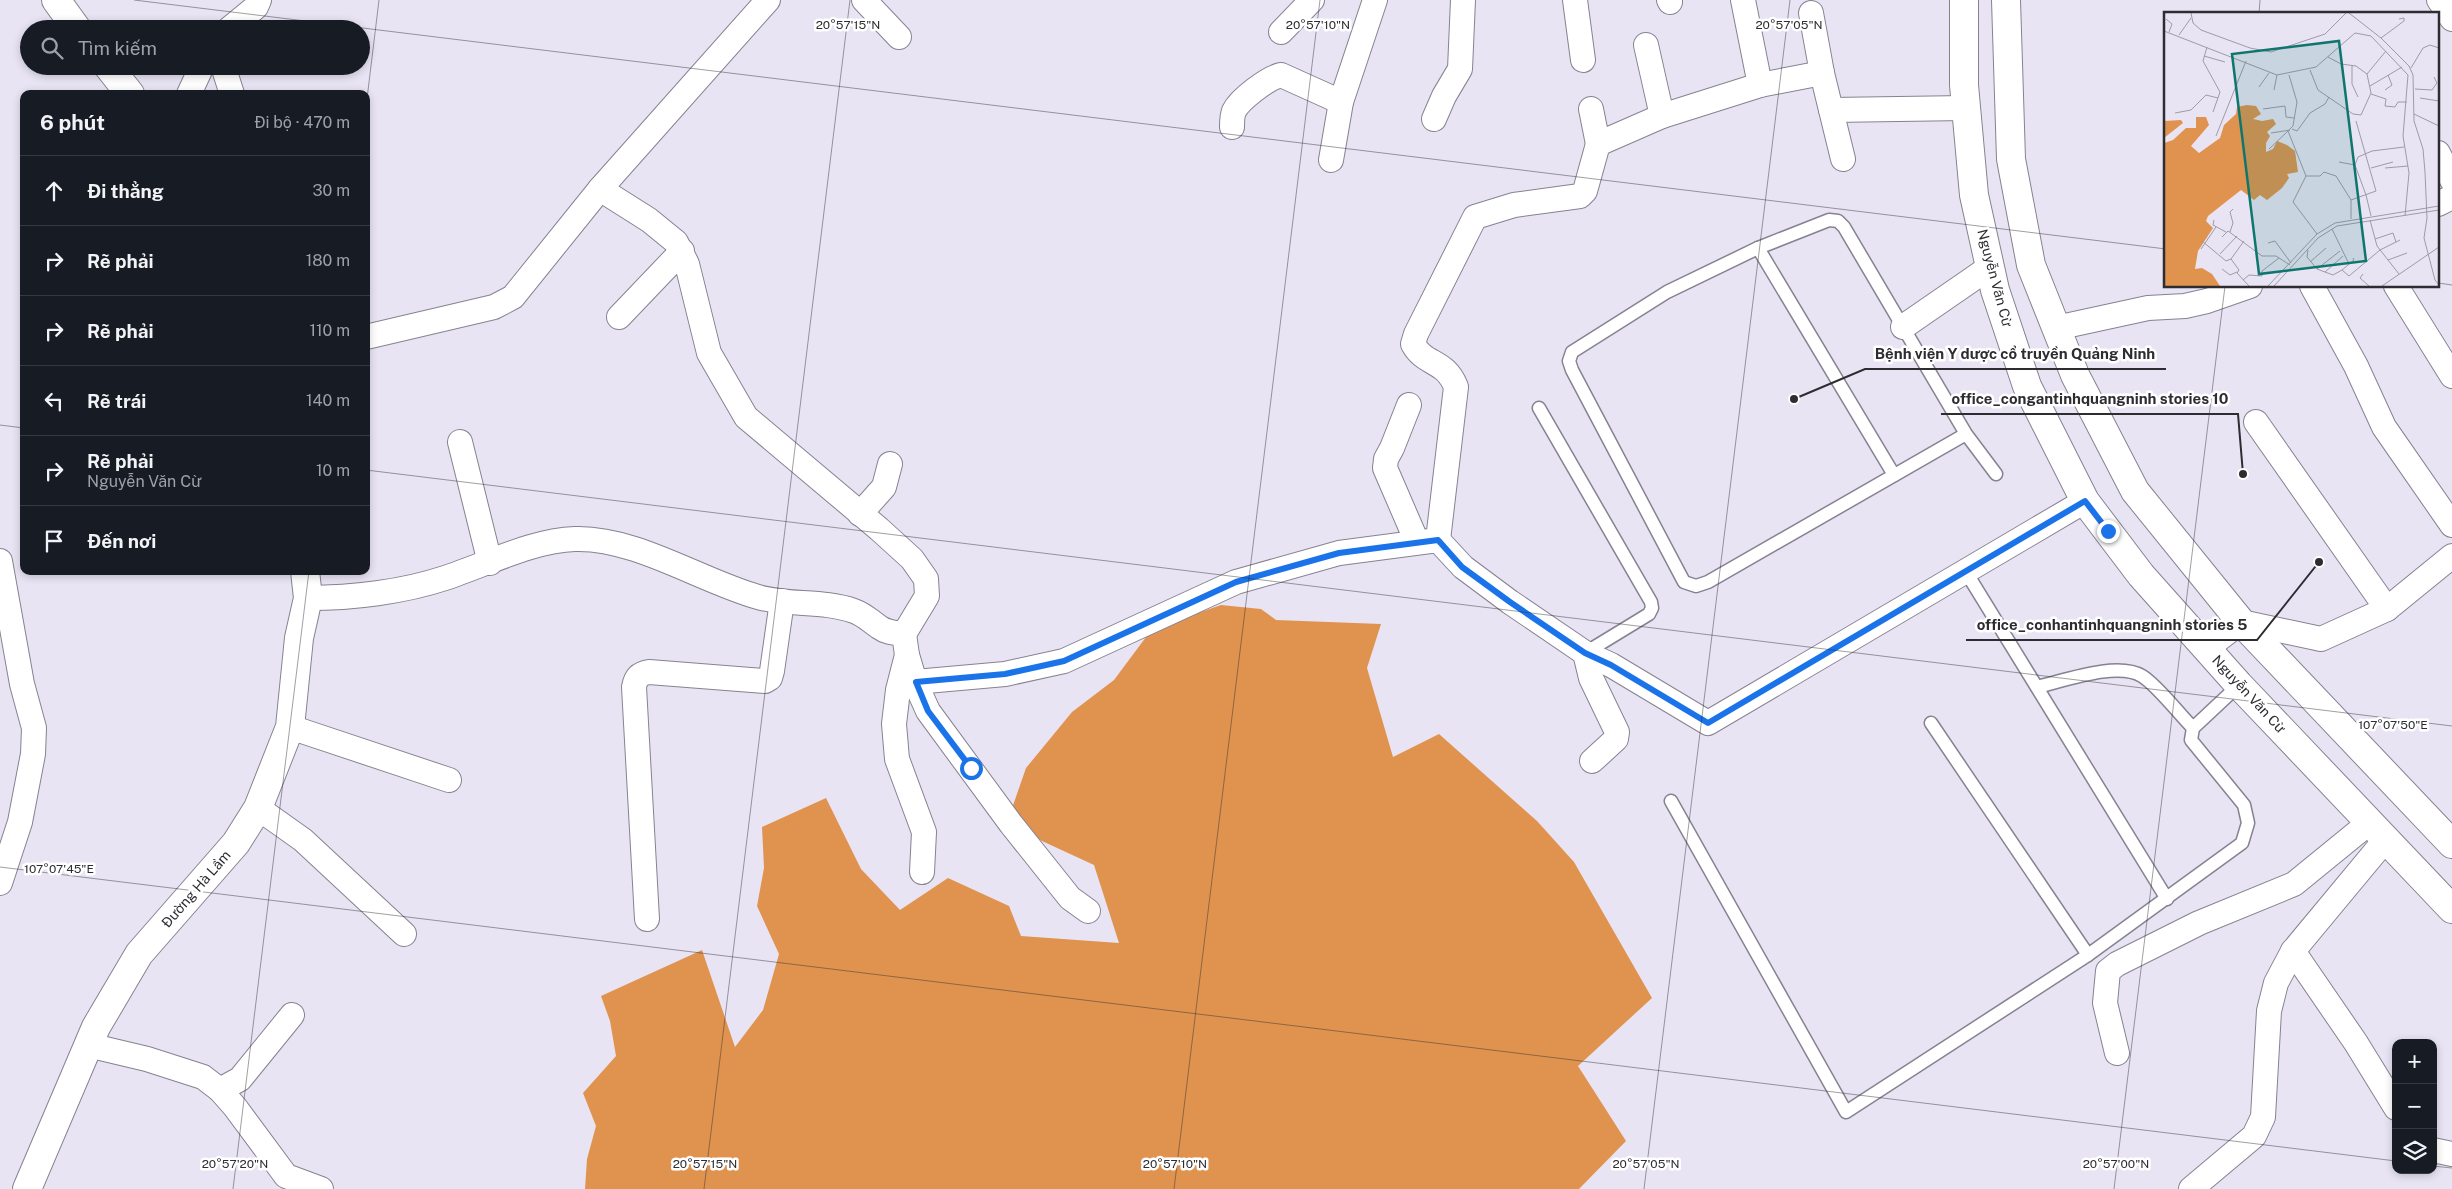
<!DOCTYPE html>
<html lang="vi">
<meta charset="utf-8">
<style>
:root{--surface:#171b24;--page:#20242c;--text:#f1f3f6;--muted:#9ea1a6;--line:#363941}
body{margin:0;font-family:"Public Sans",sans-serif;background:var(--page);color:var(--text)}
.controls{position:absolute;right:15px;bottom:15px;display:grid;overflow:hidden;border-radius:10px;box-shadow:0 2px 8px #0003}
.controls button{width:45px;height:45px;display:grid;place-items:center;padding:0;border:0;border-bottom:1px solid var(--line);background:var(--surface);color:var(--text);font:25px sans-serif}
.stop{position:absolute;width:15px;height:15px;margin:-11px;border:4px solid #1a73e8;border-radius:50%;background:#fff}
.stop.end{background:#1a73e8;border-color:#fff;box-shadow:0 1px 5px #0008}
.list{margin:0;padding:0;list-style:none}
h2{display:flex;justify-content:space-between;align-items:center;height:65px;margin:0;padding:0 20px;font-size:21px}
h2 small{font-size:16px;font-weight:400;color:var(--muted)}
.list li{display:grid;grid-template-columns:32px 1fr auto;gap:15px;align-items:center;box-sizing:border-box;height:70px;padding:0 20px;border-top:1px solid var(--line)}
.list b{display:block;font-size:19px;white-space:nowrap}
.list p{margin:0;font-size:16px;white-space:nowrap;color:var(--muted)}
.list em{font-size:16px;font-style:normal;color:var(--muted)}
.icon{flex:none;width:28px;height:28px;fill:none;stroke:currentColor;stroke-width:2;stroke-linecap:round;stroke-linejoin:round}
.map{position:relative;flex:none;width:2452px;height:1189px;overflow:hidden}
.search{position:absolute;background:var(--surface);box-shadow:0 2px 8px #0003;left:20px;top:20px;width:350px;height:55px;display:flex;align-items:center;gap:12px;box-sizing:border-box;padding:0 18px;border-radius:28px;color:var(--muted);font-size:19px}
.panel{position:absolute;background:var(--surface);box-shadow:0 2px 8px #0003;left:20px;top:90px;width:350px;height:485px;border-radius:10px}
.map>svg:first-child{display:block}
</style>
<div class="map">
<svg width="2452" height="1189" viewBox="0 0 2452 1189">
<rect width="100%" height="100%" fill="#e9e4f4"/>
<polygon fill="#e0934f" points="1221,605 1261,609 1276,620 1381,624 1367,668 1393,757 1439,734 1537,821 1574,862 1652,998 1578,1066 1626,1141 1579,1189 585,1189 587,1159 596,1126 583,1093 616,1056 610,1021 601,996 702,950 735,1047 763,1010 779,954 757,906 764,868 762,827 826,798 861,869 900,910 948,878 1009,906 1021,936 1119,943 1094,865 1042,841 1009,817 1026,768 1072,712 1114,680 1152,629"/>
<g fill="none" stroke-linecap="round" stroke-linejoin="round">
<defs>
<g id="lane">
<polyline points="1758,248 1894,475"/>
<polyline points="1539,408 1651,602 1652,608 1649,614 1585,653"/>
<polyline points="1966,434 1708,582 1696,586 1684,582 1572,370 1569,361 1572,352 1667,292 1758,248 1829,220 1838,221 1844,227 1966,434 1996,474"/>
<polyline points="1966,572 2167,899"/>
<path d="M2037 687C2064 681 2117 661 2142 676 2157 685 2179 714 2193 728"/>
<polyline points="1931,723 2088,955"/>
<polyline points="1671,801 1846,1112 2088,955 2242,843 2248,823 2244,805 2191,740 2193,728 2239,685"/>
</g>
<g id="street">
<polyline points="864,0 899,37"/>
<polyline points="1575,0 1583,60"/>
<polyline points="1669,0 1670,2"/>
<polyline points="1743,0 1760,85"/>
<polyline points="2439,0 2452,19"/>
<polyline points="1811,13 1822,73"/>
<polyline points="229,29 256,7 259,0"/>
<polyline points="1281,32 1312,0"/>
<polyline points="1646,45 1662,116"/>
<polyline points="223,66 232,94"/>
<polyline points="189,94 202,66"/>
<polyline points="1591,109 1598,144"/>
<polyline points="1831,110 1843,159"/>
<polyline points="1434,119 1444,96 1460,69 1463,0"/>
<path d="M1232 127C1232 123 1232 116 1234 111 1240 99 1268 78 1281 75L1341 102"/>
<polyline points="2438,153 2452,180"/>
<polyline points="1331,160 1341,102 1375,0"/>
<polyline points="600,189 649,220 676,242 687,264 709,353 746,417 879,529 912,559 926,579 927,596 904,634"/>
<polyline points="2438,204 2452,197"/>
<polyline points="2312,286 2356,366 2384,427 2452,525"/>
<polyline points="2396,286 2452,376"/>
<polyline points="619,317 682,251"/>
<polyline points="1903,327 1990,267"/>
<polyline points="2056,328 2148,308 2185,306 2207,301 2250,286"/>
<polyline points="366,337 494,307 513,297 600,189 768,0"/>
<polyline points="1409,405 1392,448 1386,459 1385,468 1417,542"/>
<polyline points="2256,422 2387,609"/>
<polyline points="460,442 490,563"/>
<polyline points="860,514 884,487 890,464"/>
<path d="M1438 540 1456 387C1445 359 1425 366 1413 344L1416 334 1475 217 1514 205 1580 196 1585 191 1598 144 1662 116 1760 85 1822 73 1831 110 1966 108"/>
<polyline points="0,561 22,684 34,728 33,754 20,822 0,883"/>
<path d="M308 598C352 598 403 592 445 578 485 565 533 540 575 539 635 537 701 581 758 597 789 606 823 600 854 611 865 615 870 621 879 627 887 633 896 633 904 634L907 655 915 682 1005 674 1064 661 1236 582 1339 553 1438 540 1463 567 1510 602 1585 653 1611 665 1708 723 2085 501"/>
<polyline points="2207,648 2241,622 2321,639 2387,609 2452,556"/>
<polyline points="1585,653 1591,678 1617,732 1616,739 1592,761"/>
<polyline points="907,655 898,690 894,724 897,759 924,832 922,872"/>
<polyline points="915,682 928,711 1011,824 1070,898 1088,911"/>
<polyline points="290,727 449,780"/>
<polyline points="258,808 303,840 404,934"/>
<path d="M647 919 634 687C636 677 639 674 649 672L765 681 770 678 772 671 782 601"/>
<polyline points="2293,951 2356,1043 2396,1108"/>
<polyline points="88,1045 147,1059 203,1077 220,1090 235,1107 286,1176 321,1189"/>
<polyline points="2117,1053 2105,1003 2108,971 2117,964 2199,923 2294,884 2370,822"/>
<polyline points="220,1090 240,1079 292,1015"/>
<polyline points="2433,1150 2452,1154"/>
<polyline points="2191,1189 2254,1136 2263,1117 2269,1011 2276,983 2293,951 2386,839"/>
</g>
<g id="secondary">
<polyline points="56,0 77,29"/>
<polyline points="108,66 130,94"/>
<polyline points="27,1189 96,1027 139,954 236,843 258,808 290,727 299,638 308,598 305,571"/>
</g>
<g id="primary">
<polyline points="1964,0 1964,85 1974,195 1995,290 2027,386 2085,501 2141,575 2239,685 2452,909"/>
<polyline points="2006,0 2011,159 2031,265 2075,375 2135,491 2241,622 2452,844"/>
</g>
</defs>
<use href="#lane" stroke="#868290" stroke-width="15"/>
<use href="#street" stroke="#868290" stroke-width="26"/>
<use href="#secondary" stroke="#868290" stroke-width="30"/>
<use href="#primary" stroke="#868290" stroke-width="30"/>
<use href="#lane" stroke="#fff" stroke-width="12"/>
<use href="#street" stroke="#fff" stroke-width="24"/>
<use href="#secondary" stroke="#fff" stroke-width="28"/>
<use href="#primary" stroke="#fff" stroke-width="28"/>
</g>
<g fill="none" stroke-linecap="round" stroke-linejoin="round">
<polyline stroke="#1a73e8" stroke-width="6" points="971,768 928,711 916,682 1005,674 1064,661 1236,582 1339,553 1438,540 1462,567 1510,602 1585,653 1611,665 1708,723 2085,501 2108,531"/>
</g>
<path fill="none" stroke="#2d2c31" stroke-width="1" stroke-opacity="0.45" d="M134 0 2166 249M2259 14 2260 0M366 107 379 0M2438 283 2452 285M0 425 24 428M366 470 2452 726M0 867 2396 1161M2433 1166 2452 1168M233 1189 309 571M704 1189 850 0M1174 1189 1320 0M1644 1189 1790 0M2114 1189 2225 286"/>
<g text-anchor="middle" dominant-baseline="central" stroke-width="5" stroke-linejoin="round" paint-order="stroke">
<g font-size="14" fill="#2d2c31" stroke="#fff">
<text transform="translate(1995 278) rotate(75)">Nguyễn Văn Cừ</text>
<text transform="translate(2249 694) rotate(47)">Nguyễn Văn Cừ</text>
<text transform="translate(196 889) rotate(-49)">Đường Hà Lầm</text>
</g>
</g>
<g transform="translate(2164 12)">
<rect width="275" height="275" fill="#e9e4f4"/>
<path d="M83 93 92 94 97 102 89 107 98 109 109 107 112 112 103 120 106 124 102 131V140L109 137 113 129 123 133 131 139 134 160 123 162 125 166 118 176 103 188 96 183 90 188 77 178 44 204 42 209 49 216 34 239 31 257 38 256 48 262 56 274H0V131L9 128 22 116H32V105H42L45 113 27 134 35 141 56 126 60 113 72 102 73 95ZM17 108 19 111 0 126V109Z" fill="#e0934f"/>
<path fill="none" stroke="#9e9aa6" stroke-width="1" d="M27 1 29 11 37 18 86 36 107 40 161 22 182 1M185 1 217 26 245 54 249 63 250 109 259 137 261 160 263 206 260 226 271 268 275 273M2 7 8 12 5 20M0 19 113 63 152 55 191 21 207 24 244 63 239 124 245 161 241 204M15 23 27 6M217 26 240 9V6L235 7M43 35 39 49 56 80 49 100M40 44 61 50M188 54V72L194 85M247 56 259 36 266 33 275 36M146 58 154 78 189 102 197 103 207 81 203 62 192 54 177 52 164 45M203 62 222 39M125 63 133 90 129 114 124 119 142 164 129 190 153 222M206 74 238 55M95 75 105 61M251 77 268 78 273 71 270 65M110 78 113 63M221 78 228 73 224 63M207 82 222 87 221 94 231 95 234 90H243M256 86 275 89M99 97 121 94 122 105 130 106M11 101 27 98 42 83 54 86M250 102 275 114M128 117 133 119 146 101 161 92 165 85M107 121 126 118M52 124 82 49M105 137 124 119M175 150 191 153 194 145 208 139 240 135M191 153 202 183M207 156 229 150M221 156 244 154M142 164H156L160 160 172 164 187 188V207M202 183 207 204M187 188 212 179 192 109M50 208 49 213 62 220M206 208 213 234 235 262M168 217 185 252M66 220 69 211 66 200 69 197M58 225 64 219 98 244H112L126 253M211 227 229 221 232 230M38 229 62 249 67 247 75 258 73 261 85 274M104 231 111 229 127 251M37 237 52 215M144 238 143 245 153 257 169 263 178 258 185 264 216 238M216 238 236 228M56 242 73 224M67 247 80 229M224 248 243 241M146 250 162 236M58 257 66 263 73 260M153 257 176 239M178 258 190 248 189 246M161 260 179 244M199 262 196 266 205 274M79 268 85 263 98 264V259L115 246M104 274 153 222 171 211 275 194M110 274 154 226 173 214 275 198M218 274 275 235"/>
<path fill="#0f766e" fill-opacity="0.15" stroke="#0f766e" stroke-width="2.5" d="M175 29 202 249 95 262 68 42Z"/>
<rect width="275" height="275" fill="none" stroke="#2d2c31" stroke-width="2.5"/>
</g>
<g font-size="12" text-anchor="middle" fill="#2d2c31" stroke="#fff" stroke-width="5" stroke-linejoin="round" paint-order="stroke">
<text x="848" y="29">20°57'15"N</text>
<text x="1318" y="29">20°57'10"N</text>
<text x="1789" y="29">20°57'05"N</text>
<text x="2393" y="729">107°07'50"E</text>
<text x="59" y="873">107°07'45"E</text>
<text x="235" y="1168">20°57'20"N</text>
<text x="705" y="1168">20°57'15"N</text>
<text x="1175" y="1168">20°57'10"N</text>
<text x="1646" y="1168">20°57'05"N</text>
<text x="2116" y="1168">20°57'00"N</text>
</g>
<path fill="none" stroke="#2d2c31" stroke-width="2" d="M1794 399L1865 369H2166M2243 474L2238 414H1941M2319 562L2257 640H1966"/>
<g fill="#2d2c31" stroke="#fff" stroke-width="2">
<circle cx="1794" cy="399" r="5"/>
<circle cx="2243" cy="474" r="5"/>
<circle cx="2319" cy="562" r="5"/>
</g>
<g font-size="15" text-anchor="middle" font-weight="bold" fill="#2d2c31" stroke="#fff" stroke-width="5" stroke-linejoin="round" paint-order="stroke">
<text x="2015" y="359">Bệnh viện Y dược cổ truyền Quảng Ninh</text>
<text x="2090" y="404">office_congantinhquangninh stories 10</text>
<text x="2112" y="630">office_conhantinhquangninh stories 5</text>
</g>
</svg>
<div class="controls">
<button>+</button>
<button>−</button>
<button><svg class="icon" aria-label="layers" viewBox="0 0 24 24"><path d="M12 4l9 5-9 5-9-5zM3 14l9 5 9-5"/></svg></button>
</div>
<div class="stop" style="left:971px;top:768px"></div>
<div class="stop end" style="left:2108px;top:531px"></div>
<div class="search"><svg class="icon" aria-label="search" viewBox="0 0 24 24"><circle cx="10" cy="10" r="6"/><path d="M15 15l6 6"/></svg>Tìm kiếm</div>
<section class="panel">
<h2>6 phút<small>Đi bộ · 470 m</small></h2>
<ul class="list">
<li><svg class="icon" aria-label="ahead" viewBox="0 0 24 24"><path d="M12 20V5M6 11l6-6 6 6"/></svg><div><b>Đi thẳng</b></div><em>30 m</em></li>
<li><svg class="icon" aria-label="right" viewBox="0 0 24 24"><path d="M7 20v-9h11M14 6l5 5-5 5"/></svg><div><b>Rẽ phải</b></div><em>180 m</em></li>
<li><svg class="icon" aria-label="right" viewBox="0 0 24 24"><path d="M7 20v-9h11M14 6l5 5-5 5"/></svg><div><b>Rẽ phải</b></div><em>110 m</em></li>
<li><svg class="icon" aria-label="left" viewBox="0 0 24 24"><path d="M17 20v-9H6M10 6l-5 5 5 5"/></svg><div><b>Rẽ trái</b></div><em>140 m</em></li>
<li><svg class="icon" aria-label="right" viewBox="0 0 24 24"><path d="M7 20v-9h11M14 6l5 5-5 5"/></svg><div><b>Rẽ phải</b><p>Nguyễn Văn Cừ</p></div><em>10 m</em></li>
<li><svg class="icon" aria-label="arrive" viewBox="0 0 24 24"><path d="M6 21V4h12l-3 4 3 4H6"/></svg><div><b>Đến nơi</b></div></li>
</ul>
</section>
</div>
